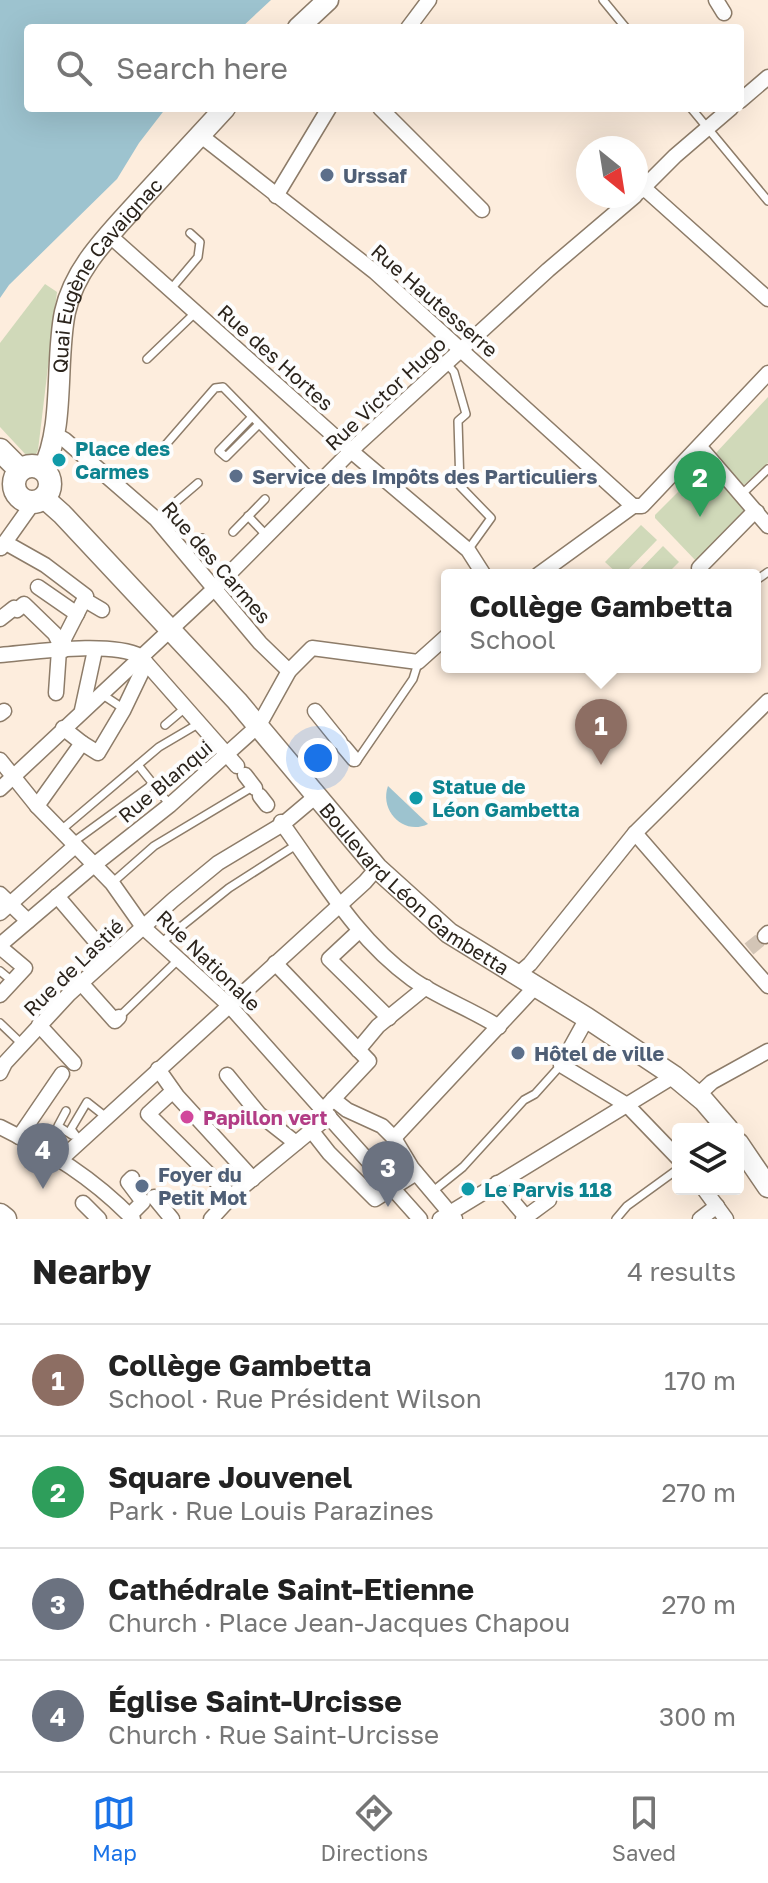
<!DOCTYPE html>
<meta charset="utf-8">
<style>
:root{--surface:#fff;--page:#f2f2f2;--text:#222;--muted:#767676;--line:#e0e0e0;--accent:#1a73e8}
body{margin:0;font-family:"Golos Text",sans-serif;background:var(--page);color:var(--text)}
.controls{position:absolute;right:24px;bottom:24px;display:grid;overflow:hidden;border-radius:8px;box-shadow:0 8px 32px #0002}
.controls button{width:72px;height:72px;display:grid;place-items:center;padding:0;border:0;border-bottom:2px solid var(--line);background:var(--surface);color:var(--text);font:40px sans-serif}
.compass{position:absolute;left:576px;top:136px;width:72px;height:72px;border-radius:50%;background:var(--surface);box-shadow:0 8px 32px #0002;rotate:150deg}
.you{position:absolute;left:318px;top:758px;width:28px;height:28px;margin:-20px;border:6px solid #fff;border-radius:50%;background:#1a73e8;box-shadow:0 0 0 12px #1a73e833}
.badge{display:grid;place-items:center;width:52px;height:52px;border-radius:50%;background:var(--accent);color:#fff;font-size:26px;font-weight:700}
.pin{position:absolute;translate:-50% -66px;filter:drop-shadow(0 2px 4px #0008)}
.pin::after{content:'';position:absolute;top:42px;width:28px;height:24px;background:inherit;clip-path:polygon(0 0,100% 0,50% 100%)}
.popup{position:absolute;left:441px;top:569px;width:320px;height:104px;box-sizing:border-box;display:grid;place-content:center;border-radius:8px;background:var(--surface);filter:drop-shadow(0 2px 6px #0005);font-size:26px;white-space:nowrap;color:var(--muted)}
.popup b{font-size:30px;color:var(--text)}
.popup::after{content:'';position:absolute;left:50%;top:100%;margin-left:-16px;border:16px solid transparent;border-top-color:var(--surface)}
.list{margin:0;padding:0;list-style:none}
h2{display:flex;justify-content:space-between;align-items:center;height:104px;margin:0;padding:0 32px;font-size:34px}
h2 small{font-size:26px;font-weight:400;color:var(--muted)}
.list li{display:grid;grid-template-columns:52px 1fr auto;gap:24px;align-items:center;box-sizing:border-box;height:112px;padding:0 32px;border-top:2px solid var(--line)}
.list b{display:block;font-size:30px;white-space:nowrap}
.list p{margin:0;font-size:26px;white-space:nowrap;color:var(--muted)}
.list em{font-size:26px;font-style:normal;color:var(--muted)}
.icon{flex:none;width:44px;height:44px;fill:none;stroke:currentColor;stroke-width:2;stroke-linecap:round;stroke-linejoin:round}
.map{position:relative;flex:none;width:768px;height:1219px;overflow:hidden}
.search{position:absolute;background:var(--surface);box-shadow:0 8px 32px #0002;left:24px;right:24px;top:24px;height:88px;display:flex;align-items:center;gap:20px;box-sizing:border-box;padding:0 28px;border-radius:8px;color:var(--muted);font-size:30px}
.sheet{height:552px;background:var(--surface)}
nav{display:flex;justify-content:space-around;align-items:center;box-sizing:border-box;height:112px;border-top:2px solid var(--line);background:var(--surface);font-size:22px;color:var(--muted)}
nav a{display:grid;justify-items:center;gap:4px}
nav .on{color:var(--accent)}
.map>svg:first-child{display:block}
</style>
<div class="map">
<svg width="768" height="1219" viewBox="0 0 768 1219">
<rect width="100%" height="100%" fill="#fdeddd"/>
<g fill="#d0d9b9">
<polygon points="45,284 57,292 38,450 36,454 27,456 0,427 0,343"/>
<polygon points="768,397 768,463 744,485 715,454"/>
<polygon points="701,469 712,471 748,514 697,562 655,518 655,515"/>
<polygon points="641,525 657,540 623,575 619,575 605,562"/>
<polygon points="663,546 679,562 666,575 635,575"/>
</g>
<g fill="#9dc3cf">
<polygon points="0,0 271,0 241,28 28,28 28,108 166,108 139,143 117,179 9,285 0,298"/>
<path d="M388 786 428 824C404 836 379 811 388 786Z"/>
</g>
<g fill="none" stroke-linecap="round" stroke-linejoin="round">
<polyline stroke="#d3c5b6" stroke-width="14" stroke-dasharray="14 7" stroke-linecap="butt" points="749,949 765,936"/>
<defs>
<g id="lane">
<polyline points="603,0 626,28"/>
<polyline points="691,108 768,201"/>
<polyline points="171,289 198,257 200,242 190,233"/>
<polyline points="147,359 195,313"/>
<polyline points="446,363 454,372 466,414 458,421 460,486 491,518 468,550"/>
<polyline points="251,418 219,451 226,457 258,425"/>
<polyline points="162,449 215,388 223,387 318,484"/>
<polyline points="742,494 768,469"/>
<polyline points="248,516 266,535"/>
<polyline points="156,519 198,483"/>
<polyline points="233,532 265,499"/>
<polyline points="186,554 202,538"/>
<polyline points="755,581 768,572"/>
<polyline points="100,693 124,709"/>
<polyline points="165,725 185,708"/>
<polyline points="356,762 413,679 418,663"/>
<polyline points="138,765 170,805"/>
<polyline points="60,831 159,747 198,724"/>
<polyline points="72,843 153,784"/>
<polyline points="112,883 154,846 254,786"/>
<polyline points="162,942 229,888 296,845"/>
<polyline points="0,971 12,981"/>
<polyline points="119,1017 178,960"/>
<polyline points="0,1023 23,1045"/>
<polyline points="66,1111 58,1126 72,1135"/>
<polyline points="80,1141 71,1129 87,1102 106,1117"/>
<polyline points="432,1192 463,1167 524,1100 535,1094 561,1065"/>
<polyline points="616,1219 627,1206 678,1169"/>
</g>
<g id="street">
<polyline points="716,0 724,13"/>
<polyline points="408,28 429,0"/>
<polyline points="740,101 768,77"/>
<polyline points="380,108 482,210"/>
<polyline points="200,135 375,272 633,506"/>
<polyline points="644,188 768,299"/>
<polyline points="639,192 675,156 731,108"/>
<polyline points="276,196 329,108"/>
<polyline points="109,235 351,451 468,550 484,575"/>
<polyline points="54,434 65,440 156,519 260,643 289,671"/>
<polyline points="700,447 768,526"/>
<polyline points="6,543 45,565 86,596 64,639 64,650"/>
<polyline points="1,548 33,503"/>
<polyline points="699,568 752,514 757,512"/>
<polyline points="538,575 633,506 642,506 768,373"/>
<polyline points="38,587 77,614"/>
<polyline points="85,600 102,610"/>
<polyline points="0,619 14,608 17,610 24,604 55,634 63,650"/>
<path d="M0 655C36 652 110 641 140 656L237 766"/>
<polyline points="56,693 59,650"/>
<polyline points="82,710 95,650"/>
<polyline points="315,711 340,742"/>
<polyline points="0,714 4,711"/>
<polyline points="82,743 98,753 123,711 146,663"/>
<polyline points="344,747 354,759"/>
<polyline points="0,760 37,806 112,883 143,927 229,1005 420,1219"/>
<polyline points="245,775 255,788"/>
<polyline points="0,789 214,589 359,443 548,270 635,196"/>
<polyline points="260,796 267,805"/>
<polyline points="37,806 82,743 63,728"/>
<path d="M281 822C322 878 355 938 412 979 439 998 471 1009 499 1027"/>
<polyline points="635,833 768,986"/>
<polyline points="0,894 28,921"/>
<polyline points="57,896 109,957"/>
<polyline points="0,913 75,846"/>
<polyline points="359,931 329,959 389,1018"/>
<polyline points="765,936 768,933"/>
<polyline points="0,945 94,865 170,805 259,725 289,671 312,648 418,662 447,636"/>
<polyline points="0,947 25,968 0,995"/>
<polyline points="275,963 369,1061 323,1110"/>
<polyline points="516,976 530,964 635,833 768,701"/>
<polyline points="81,983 115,1021 119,1017"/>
<polyline points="587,1018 561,1065 627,1105 678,1158"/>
<polyline points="39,1025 74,1063"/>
<polyline points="358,1050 378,1026 426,987"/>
<polyline points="158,1069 177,1096 253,1179"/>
<polyline points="0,1073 5,1063 69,994 173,900 218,863 283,824 315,797"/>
<polyline points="227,1075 259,1114 296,1143"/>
<polyline points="173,1091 148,1114 232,1197"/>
<polyline points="698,1095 712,1082 768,1051"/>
<polyline points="333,1099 347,1110 382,1126 394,1138 412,1168 455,1219"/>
<path d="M0 1127C51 1152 93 1178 133 1219"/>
<polyline points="311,1130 329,1153 375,1199 416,1173"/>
<polyline points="19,1137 62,1074"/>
<polyline points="394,1138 535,987"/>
<polyline points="60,1160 365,882 377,868"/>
<polyline points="497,1183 526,1217 523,1219"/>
<polyline points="704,1189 726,1219"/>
<polyline points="154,1197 172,1219"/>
<polyline points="83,1203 99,1219"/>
<polyline points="130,1215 143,1202 128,1182 132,1178"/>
<polyline points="526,1217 549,1200"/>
<polyline points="211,1219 234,1194 329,1116"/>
<polyline points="440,1219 674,1076"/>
<polyline points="700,1219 717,1206"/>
</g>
<g id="secondary">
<polyline points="298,28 328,0"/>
<path id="s1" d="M43 469C65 428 55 359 65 312 75 266 112 232 142 198 170 168 197 138 225 108"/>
<path id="s2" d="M44 498 62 514 237 701 377 868 449 933 587 1018 674 1076 704 1101 728 1129"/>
<polyline points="738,1143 768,1187"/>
</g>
<g id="primary">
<polyline points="0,450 20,470"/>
<circle cx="32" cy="484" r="18"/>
<polyline points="0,1215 5,1219"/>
</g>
</defs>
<use href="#lane" stroke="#8d7c69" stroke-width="10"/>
<use href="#street" stroke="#8d7c69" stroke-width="17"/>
<use href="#secondary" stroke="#8d7c69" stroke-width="23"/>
<use href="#primary" stroke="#8d7c69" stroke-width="25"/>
<use href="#lane" stroke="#fff" stroke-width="7"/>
<use href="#street" stroke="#fff" stroke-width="14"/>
<use href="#secondary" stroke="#fff" stroke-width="20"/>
<use href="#primary" stroke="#fff" stroke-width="22"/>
</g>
<g fill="#5c6f8a" stroke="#fdfdfd" stroke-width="3">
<circle cx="327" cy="175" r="8"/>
<circle cx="236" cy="476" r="8"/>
<circle cx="518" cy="1053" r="8"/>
<circle cx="142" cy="1186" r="8"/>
</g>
<g fill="#0f9aa8" stroke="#fdfdfd" stroke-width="3">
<circle cx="59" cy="460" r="8"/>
<circle cx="416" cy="798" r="8"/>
<circle cx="468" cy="1189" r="8"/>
</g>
<circle fill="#d1479c" stroke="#fdfdfd" stroke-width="3" cx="187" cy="1117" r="8"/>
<g text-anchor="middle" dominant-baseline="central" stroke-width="8" stroke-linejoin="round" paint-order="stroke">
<g font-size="20" font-weight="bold" fill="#4e5e75" stroke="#fdfdfd" text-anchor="start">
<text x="343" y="175">Urssaf</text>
<text x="252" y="476">Service des Impôts des Particuliers</text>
<text x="534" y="1053">Hôtel de ville</text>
<text x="158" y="1174">Foyer du<tspan x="158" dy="23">Petit Mot</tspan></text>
</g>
<g font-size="20" fill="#2b241c" stroke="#fdfdfd">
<text stroke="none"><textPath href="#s1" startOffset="210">Quai Eugène Cavaignac</textPath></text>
<text transform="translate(435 300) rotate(41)">Rue Hautesserre</text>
<text transform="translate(276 357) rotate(42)">Rue des Hortes</text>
<text transform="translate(385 393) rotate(-43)">Rue Victor Hugo</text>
<text transform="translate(217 562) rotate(49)">Rue des Carmes</text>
<text transform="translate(165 781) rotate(-40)">Rue Blanqui</text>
<text stroke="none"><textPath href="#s2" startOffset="540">Boulevard Léon Gambetta</textPath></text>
<text transform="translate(209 960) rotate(44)">Rue Nationale</text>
<text transform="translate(73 967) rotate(-44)">Rue de Lastié</text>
</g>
<g font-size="20" font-weight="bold" fill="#0d838f" stroke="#fdfdfd" text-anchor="start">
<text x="75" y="448">Place des<tspan x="75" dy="23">Carmes</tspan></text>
<text x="432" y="786">Statue de<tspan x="432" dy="23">Léon Gambetta</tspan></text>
<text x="484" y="1189">Le Parvis 118</text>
</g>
<g font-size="20" font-weight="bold" fill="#b23c85" stroke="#fdfdfd" text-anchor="start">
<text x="203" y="1117">Papillon vert</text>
</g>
</g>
</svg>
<div class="controls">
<button><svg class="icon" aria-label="layers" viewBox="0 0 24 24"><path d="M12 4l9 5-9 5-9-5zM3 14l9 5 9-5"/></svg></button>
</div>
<svg class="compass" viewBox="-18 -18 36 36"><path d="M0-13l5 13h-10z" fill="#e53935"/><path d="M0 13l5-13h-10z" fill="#767676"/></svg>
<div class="you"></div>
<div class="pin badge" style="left:601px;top:765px;background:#8d6e63">1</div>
<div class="popup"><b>Collège Gambetta</b>School</div>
<div class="pin badge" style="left:700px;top:517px;background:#2e9e5b">2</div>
<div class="pin badge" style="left:388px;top:1207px;background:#6b7280">3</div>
<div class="pin badge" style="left:43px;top:1189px;background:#6b7280">4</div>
<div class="search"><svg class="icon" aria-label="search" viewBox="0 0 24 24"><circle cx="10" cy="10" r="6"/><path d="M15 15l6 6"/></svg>Search here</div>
</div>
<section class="sheet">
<h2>Nearby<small>4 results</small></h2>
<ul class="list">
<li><span class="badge" style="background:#8d6e63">1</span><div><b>Collège Gambetta</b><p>School · Rue Président Wilson</p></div><em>170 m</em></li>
<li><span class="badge" style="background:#2e9e5b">2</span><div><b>Square Jouvenel</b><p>Park · Rue Louis Parazines</p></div><em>270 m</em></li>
<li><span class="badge" style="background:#6b7280">3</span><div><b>Cathédrale Saint-Etienne</b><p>Church · Place Jean-Jacques Chapou</p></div><em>270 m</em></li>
<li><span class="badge" style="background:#6b7280">4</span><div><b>Église Saint-Urcisse</b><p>Church · Rue Saint-Urcisse</p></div><em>300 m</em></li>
</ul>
</section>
<nav>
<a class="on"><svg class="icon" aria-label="map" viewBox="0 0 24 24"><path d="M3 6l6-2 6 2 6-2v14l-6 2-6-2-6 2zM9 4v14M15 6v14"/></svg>Map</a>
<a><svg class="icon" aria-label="directions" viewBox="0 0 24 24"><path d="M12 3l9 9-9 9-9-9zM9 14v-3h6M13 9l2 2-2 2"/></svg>Directions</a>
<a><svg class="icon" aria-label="saved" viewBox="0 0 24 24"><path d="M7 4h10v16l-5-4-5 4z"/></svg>Saved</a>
</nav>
